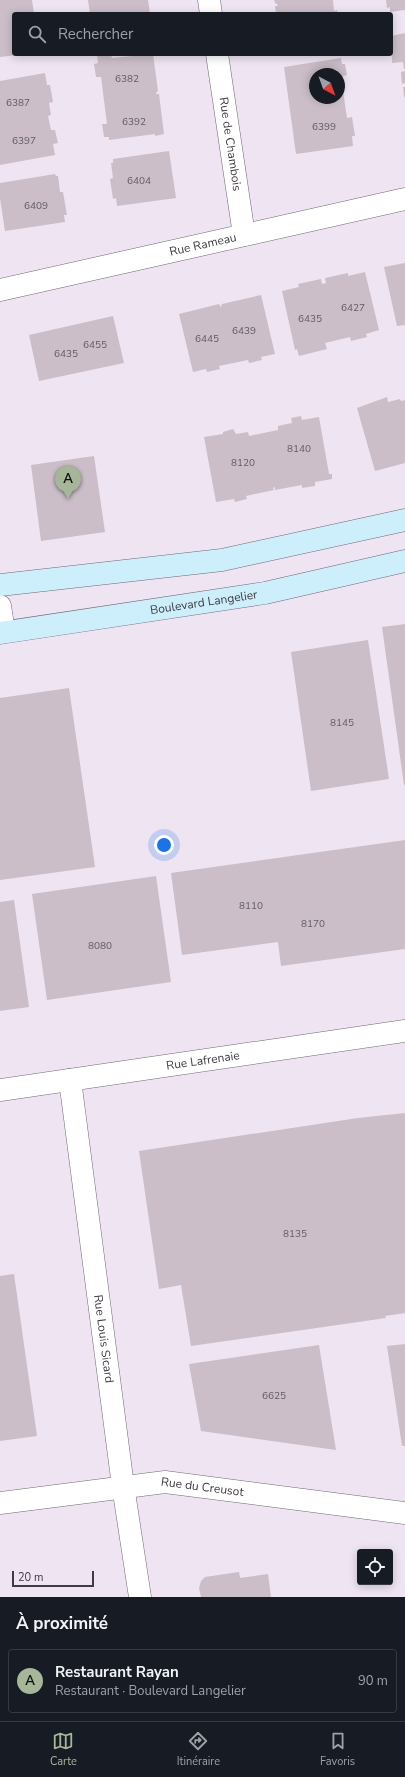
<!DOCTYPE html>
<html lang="fr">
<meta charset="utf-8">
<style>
:root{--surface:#171b24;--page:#242831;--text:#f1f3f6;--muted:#9ea1a6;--line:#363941;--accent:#a5b798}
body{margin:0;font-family:"Nunito Sans",sans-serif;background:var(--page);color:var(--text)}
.controls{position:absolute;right:12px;bottom:12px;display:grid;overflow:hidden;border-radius:4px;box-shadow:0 2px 10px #0003}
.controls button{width:36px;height:36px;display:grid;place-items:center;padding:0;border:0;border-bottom:1px solid var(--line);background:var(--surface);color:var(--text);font:20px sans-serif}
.compass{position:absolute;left:309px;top:68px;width:36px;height:36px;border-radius:50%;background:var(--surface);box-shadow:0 2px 10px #0003;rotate:139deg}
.scale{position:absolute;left:12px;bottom:10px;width:82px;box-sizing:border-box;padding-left:4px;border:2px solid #3f3b41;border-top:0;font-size:11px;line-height:14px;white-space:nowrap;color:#3f3b41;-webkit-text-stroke:3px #eee4f2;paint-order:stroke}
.you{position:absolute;left:164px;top:845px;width:14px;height:14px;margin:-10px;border:3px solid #fff;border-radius:50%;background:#1a73e8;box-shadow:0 0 0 6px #1a73e833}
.badge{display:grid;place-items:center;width:26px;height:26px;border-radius:50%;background:var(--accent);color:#111;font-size:13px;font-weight:700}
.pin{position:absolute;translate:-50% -33px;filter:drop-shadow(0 1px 2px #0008)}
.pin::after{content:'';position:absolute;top:21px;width:14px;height:12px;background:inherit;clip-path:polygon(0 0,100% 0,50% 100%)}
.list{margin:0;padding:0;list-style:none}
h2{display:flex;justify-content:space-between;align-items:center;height:52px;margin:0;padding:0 16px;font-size:17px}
h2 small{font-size:13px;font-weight:400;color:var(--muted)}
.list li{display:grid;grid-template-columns:26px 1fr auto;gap:12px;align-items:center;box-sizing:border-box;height:64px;margin:0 8px 8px;padding:0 8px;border:1px solid var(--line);border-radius:4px}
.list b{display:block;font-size:15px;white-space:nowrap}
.list p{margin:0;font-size:13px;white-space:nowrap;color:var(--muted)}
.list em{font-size:13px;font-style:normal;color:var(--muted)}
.icon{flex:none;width:22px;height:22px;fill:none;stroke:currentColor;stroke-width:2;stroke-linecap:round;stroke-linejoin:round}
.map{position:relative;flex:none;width:405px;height:1597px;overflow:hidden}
.search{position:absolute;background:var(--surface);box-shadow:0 2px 10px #0003;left:12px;right:12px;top:12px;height:44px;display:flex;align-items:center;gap:10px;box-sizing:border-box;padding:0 14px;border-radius:4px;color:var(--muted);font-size:15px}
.sheet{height:124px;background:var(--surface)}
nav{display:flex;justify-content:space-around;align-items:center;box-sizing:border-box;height:56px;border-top:1px solid var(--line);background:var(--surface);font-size:11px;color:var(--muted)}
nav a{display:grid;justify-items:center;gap:2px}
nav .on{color:var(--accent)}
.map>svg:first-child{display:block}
</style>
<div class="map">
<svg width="405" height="1597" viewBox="0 0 405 1597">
<rect width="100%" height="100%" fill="#eee4f2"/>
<g fill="#cbbec9" fill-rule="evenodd">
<polygon points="0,0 32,0 34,14 14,14 14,54 17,55 0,57"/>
<polygon points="88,0 148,0 150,14 90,14"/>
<polygon points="274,0 333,0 334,11 337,10 338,14 276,14 275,6 278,6 277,4 275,3"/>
<polygon points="386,0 405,0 405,10 390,12 390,7 387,8"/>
<polygon points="405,33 405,69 404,69 403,62 392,63 391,36"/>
<polygon points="111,54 112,58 153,54 158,91 156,93 156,94 159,94 164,134 155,136 155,134 109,140 109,137 104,137 102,124 107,124 101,77 96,77 94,64 98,63 97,55"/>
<path d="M341 58 342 64H345L347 75 341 77 347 118 352 117 355 136H352L353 146 296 154 284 67ZM315 74H339V98H315Z"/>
<polygon points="405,71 405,83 402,84 401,72"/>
<polygon points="45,73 47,85 50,85 53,102 49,103 51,115 48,116 51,130 55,130 58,143 53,144 55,155 0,165 0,81"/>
<polygon points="403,87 405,87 405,97 404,97"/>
<polygon points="169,151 176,198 117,206 116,198 113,199 110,179 113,178 111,163 113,163 113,159"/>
<polygon points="55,174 56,176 58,176 60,192 63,192 67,215 64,215 65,222 5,231 0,198 0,183"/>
<polygon points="405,263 405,325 397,326 384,267"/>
<polygon points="365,272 379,330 366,334 367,337 351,341 350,337 325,343 327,349 299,356 297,349 295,350 282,291 299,287 298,284 321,279 322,284 326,283 325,278 348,273 348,276"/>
<polygon points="261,295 275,354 261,357 262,360 249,363 248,360 219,366 220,369 207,372 206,369 193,372 179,314 219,304 221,307 222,304"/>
<polygon points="113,316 124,363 39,381 29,335"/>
<polygon points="387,397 388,402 400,399 401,401 405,400 405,463 375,471 357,408"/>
<polygon points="301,416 302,420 319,417 329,474 332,474 332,479 315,482 315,486 302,488 302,485 275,490 275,487 273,488 274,490 246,496 247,499 235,502 234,499 216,502 204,437 223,434 223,432 233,429 236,434 248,432 249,436 278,430 278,426 292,423 291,418"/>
<polygon points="94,456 105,532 41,541 31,465"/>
<polygon points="405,624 405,785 404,785 382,627"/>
<polygon points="368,640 389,779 311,791 291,652"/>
<polygon points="69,688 95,867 0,880 0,698"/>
<polygon points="405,840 405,949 281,966 278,942 182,955 171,873"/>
<polygon points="156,876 171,982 47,1000 32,894"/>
<polygon points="14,900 29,1007 0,1011 0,902"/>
<polygon points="405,1113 405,1313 385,1316 386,1318 191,1346 181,1285 159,1289 139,1151 358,1118"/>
<polygon points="14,1274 37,1436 0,1441 0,1276"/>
<polygon points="405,1344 405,1446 402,1446 387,1346"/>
<polygon points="319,1345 336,1450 201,1431 189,1364"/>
<polygon points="239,1572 240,1578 268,1574 271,1597 201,1597 199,1588 201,1581 205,1577"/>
</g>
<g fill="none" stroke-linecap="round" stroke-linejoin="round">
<defs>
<g id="minor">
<polyline points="209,0 211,14"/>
<path id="s1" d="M217 54 244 235"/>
<path id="s2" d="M0 290 405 199"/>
<polyline points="0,606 4,632"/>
<path id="s3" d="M70 1080 123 1486 140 1597"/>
<path id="s4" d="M0 1090 405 1031"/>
<path id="s5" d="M0 1503 165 1482 405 1513"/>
</g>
<g id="secondary">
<polyline points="0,585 222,560 405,520"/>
<path id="s6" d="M0 633 265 593 405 561"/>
</g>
</defs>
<use href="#minor" stroke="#716874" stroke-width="23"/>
<use href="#secondary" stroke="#716874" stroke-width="23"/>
<use href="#minor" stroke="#fff" stroke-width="22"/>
<use href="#secondary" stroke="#cdeffc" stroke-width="22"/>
</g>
<g text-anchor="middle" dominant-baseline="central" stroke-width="3" stroke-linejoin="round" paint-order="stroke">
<g font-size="10" fill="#625c63">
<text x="127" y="79">6382</text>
<text x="18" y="103">6387</text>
<text x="134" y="122">6392</text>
<text x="324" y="127">6399</text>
<text x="24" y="141">6397</text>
<text x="139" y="181">6404</text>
<text x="36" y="206">6409</text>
<text x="353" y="308">6427</text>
<text x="310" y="319">6435</text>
<text x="244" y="331">6439</text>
<text x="207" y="339">6445</text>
<text x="95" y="345">6455</text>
<text x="66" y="354">6435</text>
<text x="299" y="449">8140</text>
<text x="243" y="463">8120</text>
<text x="342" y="723">8145</text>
<text x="251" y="906">8110</text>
<text x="313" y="924">8170</text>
<text x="100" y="946">8080</text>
<text x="295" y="1234">8135</text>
<text x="274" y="1396">6625</text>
</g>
<g font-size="12" fill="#3f3b41" stroke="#eee4f2">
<text stroke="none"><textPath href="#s1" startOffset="91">Rue de Chambois</textPath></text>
<text stroke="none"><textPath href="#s2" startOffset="208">Rue Rameau</textPath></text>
<text stroke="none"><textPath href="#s6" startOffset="206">Boulevard Langelier</textPath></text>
<text stroke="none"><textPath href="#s4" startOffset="205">Rue Lafrenaie</textPath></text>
<text stroke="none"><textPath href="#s3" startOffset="261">Rue Louis Sicard</textPath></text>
<text stroke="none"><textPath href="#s5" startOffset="204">Rue du Creusot</textPath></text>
</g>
</g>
</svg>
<div class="controls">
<button><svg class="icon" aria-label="locate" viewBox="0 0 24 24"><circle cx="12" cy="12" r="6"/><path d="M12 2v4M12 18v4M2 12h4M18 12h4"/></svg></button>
</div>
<svg class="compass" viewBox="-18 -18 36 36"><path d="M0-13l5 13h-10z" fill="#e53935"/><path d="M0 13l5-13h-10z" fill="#9ea1a6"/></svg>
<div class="scale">20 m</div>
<div class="you"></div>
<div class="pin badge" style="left:68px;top:499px">A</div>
<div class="search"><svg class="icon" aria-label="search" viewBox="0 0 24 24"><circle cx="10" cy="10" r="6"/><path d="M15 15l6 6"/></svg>Rechercher</div>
</div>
<section class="sheet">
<h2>À proximité<small></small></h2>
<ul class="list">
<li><span class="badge">A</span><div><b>Restaurant Rayan</b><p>Restaurant · Boulevard Langelier</p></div><em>90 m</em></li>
</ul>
</section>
<nav>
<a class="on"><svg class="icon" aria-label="map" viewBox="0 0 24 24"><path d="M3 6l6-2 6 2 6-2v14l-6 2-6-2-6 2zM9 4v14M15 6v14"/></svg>Carte</a>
<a><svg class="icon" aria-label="directions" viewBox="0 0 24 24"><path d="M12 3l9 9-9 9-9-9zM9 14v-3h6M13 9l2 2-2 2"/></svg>Itinéraire</a>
<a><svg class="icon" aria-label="saved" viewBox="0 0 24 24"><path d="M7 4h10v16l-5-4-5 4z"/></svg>Favoris</a>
</nav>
